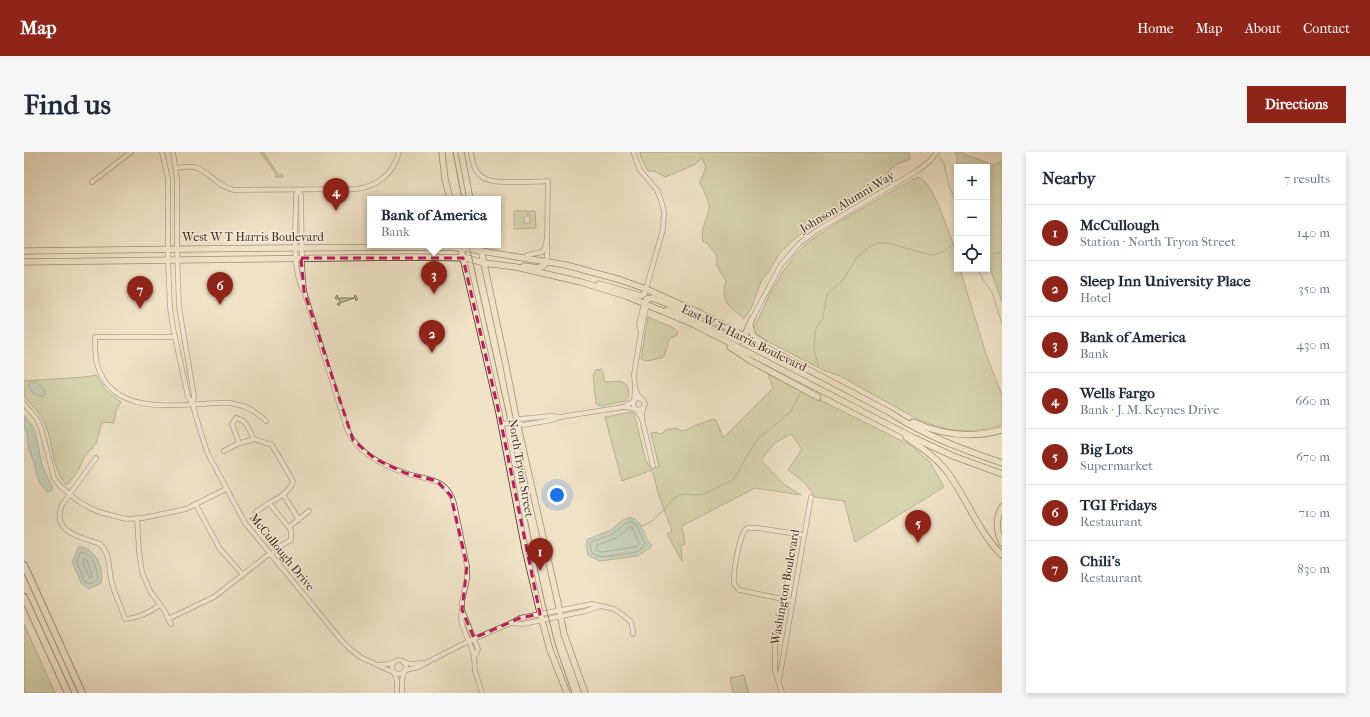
<!DOCTYPE html>
<meta charset="utf-8">
<style>
:root{--surface:#fff;--page:#f6f6f7;--text:#1f2937;--muted:#747a83;--line:#e0e1e3;--accent:#8f2418}
body{margin:0;font-family:"IM FELL French Canon",serif;background:var(--page);color:var(--text)}
.controls{position:absolute;right:12px;top:12px;display:grid;overflow:hidden;border-radius:0px;box-shadow:0 2px 6px #0003}
.controls button{width:36px;height:36px;display:grid;place-items:center;padding:0;border:0;border-bottom:1px solid var(--line);background:var(--surface);color:var(--text);font:20px sans-serif}
.you{position:absolute;left:533px;top:343px;width:14px;height:14px;margin:-10px;border:3px solid #fff;border-radius:50%;background:#1a73e8;box-shadow:0 0 0 6px #1a73e833}
.badge{display:grid;place-items:center;width:26px;height:26px;border-radius:50%;background:var(--accent);color:#fff;font-size:13px;font-weight:700}
.pin{position:absolute;translate:-50% -33px;filter:drop-shadow(0 1px 2px #0008)}
.pin::after{content:'';position:absolute;top:21px;width:14px;height:12px;background:inherit;clip-path:polygon(0 0,100% 0,50% 100%)}
.popup{position:absolute;left:343px;top:44px;width:134px;height:52px;box-sizing:border-box;display:grid;place-content:center;border-radius:0px;background:var(--surface);filter:drop-shadow(0 1px 3px #0005);font-size:13px;white-space:nowrap;color:var(--muted)}
.popup b{font-size:15px;color:var(--text)}
.popup::after{content:'';position:absolute;left:50%;top:100%;margin-left:-8px;border:8px solid transparent;border-top-color:var(--surface)}
.list{margin:0;padding:0;list-style:none}
h2{display:flex;justify-content:space-between;align-items:center;height:52px;margin:0;padding:0 16px;font-size:17px}
h2 small{font-size:13px;font-weight:400;color:var(--muted)}
.list li{display:grid;grid-template-columns:26px 1fr auto;gap:12px;align-items:center;box-sizing:border-box;height:56px;padding:0 16px;border-top:1px solid var(--line)}
.list b{display:block;font-size:15px;white-space:nowrap}
.list p{margin:0;font-size:13px;white-space:nowrap;color:var(--muted)}
.list em{font-size:13px;font-style:normal;color:var(--muted)}
.icon{flex:none;width:22px;height:22px;fill:none;stroke:currentColor;stroke-width:2;stroke-linecap:round;stroke-linejoin:round}
.map{position:relative;flex:none;width:978px;height:541px;overflow:hidden;border-radius:0px}
header{display:flex;align-items:center;gap:24px;box-sizing:border-box;height:56px;padding:0 20px;background:var(--accent);color:#fff}
header strong{font-size:19px}
nav{display:flex;gap:22px;margin-inline-start:auto;font-size:14px}
.intro{display:flex;align-items:center;justify-content:space-between;box-sizing:border-box;height:96px;padding:0 24px}
h1{margin:0;font-size:28px}
.button{padding:10px 18px;border-radius:0px;background:var(--accent);color:#fff;font-size:14px;font-weight:700}
main{display:flex;gap:24px;padding:0 24px}
aside{flex:1;background:var(--surface);border-radius:0px;box-shadow:0 2px 6px #0003}
.map>svg:first-child{display:block}
</style>
<header>
<strong>Map</strong>
<nav><a>Home</a><a>Map</a><a>About</a><a>Contact</a></nav>
</header>
<div class="intro"><h1>Find us</h1><a class="button">Directions</a></div>
<main>
<div class="map">
<svg width="978" height="541" viewBox="0 0 978 541">
<rect width="100%" height="100%" fill="#efe2c7"/>
<filter id="stains"><feTurbulence type="fractalNoise" baseFrequency=".005" numOctaves="4"/><feColorMatrix values="0 0 0 0 .2 0 0 0 0 .09 0 0 0 0 .02 0 0 0 .5 -.17"/></filter>
<radialGradient id="worn" r=".72"><stop offset=".6" stop-color="#630" stop-opacity="0"/><stop offset="1" stop-color="#630" stop-opacity=".3"/></radialGradient>
<g fill="#bac395" stroke="#7e7858">
<polygon points="236,0 239,0 255,23 258,22 259,25 251,25 252,22"/>
<path d="M616 0H885L886 7 873 12 865 19V27L838 46 783 77 767 90 755 102 744 121 738 127 727 157 720 167C705 153 696 152 702 129L693 114V104L684 92 679 89C676 77 683 69 685 57 686 49 679 38 676 30L682 15 678 6 670 13 641 25 630 19H624L617 6Z"/>
<polygon points="931,0 938,0 942,3 970,13 978,9 978,150 963,108 963,15 933,15 933,5"/>
<path d="M893 25C897 26 900 28 903 32 912 43 931 93 933 108 933 111 933 114 933 117H936L962 202 978 243V273L963 277 945 279 929 278 915 275 895 268 816 224 799 218 733 184 729 178 748 138 760 118 771 103 783 91 811 72Z"/>
<polygon points="490,59 504,59 504,64 500,65 500,71 506,71 505,59 511,59 512,76 490,77"/>
<polygon points="313,143 314,146 330,146 331,143 334,147 332,149 331,146 316,151 315,154 313,152 316,150 315,147 312,147 311,146"/>
<polygon points="624,165 650,176 654,181 653,183 645,187 641,202 638,206 622,209 617,207"/>
<path d="M577 217 579 220 580 228 582 230 596 229 603 233C605 240 607 244 601 249L577 254 572 252 569 223 572 218Z"/>
<polygon points="744,222 886,293 906,310 920,335 831,390 820,349 791,345 781,331 764,318 778,297 767,282 751,291 737,308 761,333 777,343 731,336 658,374 661,392 657,393 658,409 643,382 648,379 634,341 628,318 598,329 581,265 608,260 610,262 622,309 626,315 635,315 627,281 633,280 634,282 639,281 641,278 651,276 658,279 663,278 670,274 689,267 692,268 699,286 749,236"/>
<path d="M72 223 82 238 97 250 92 259 90 271 78 270 72 292 60 305 54 319 45 331 42 333C27 315 30 292 21 272 16 261 8 253 0 245V229L61 225Z"/>
<polygon points="0,472 31,541 0,541"/>
<polygon points="720,523 725,541 709,541 706,526"/>
</g>
<g fill="#9abeb1" stroke="#778475">
<path d="M6 230C14 231 20 233 21 243L19 245C11 243 8 242 4 233Z"/>
<polygon points="0,263 8,273 11,279 18,313 28,335 28,338 23,340 17,333 13,324 11,314 4,294 3,281 0,276"/>
<path d="M604 366C620 365 618 385 628 393L627 395 614 404 576 409 567 405 564 403 562 391 564 387 587 378 599 368Z"/>
<path d="M55 394C58 395 63 396 66 399 75 405 80 421 77 431L65 437 56 430V428L48 410Z"/>
</g>
<g fill="none" stroke-linecap="round" stroke-linejoin="round">
<g stroke="#6e7666" stroke-width="1">
<polygon points="608,370 613,374 621,392 617,397 613,400 578,405 568,401 566,392 567,390 589,382 602,371"/>
<polygon points="606,375 608,375 615,391 614,393 611,395 578,400 572,398 573,393 592,386"/>
<path d="M57 400C69 402 73 416 74 427L66 432 60 429 53 410Z"/>
<polygon points="60,407 63,408 68,424 67,426 65,425 59,410"/>
</g>
<g stroke="#778475" stroke-width="1">
<polyline points="916,5 920,12 925,35 933,49"/>
<polyline points="969,102 978,100"/>
<polyline points="954,117 959,128 968,140 978,172"/>
<path d="M794 214V212L790 198 791 183 792 176 799 166 803 142 819 128 833 105 845 95 853 91H864L906 103C917 104 923 95 933 91"/>
<polyline points="618,374 628,369 639,359 650,346 659,342 673,343 679,342 688,338 707,329 712,324 726,299 735,285 744,279 762,263 766,261 777,240"/>
<polyline points="0,535 2,541"/>
</g>
<defs>
<g id="minor">
<polyline points="138,0 144,27 144,109 146,156 149,176 164,245 169,252"/>
<polyline points="149,0 153,27 153,97 155,155 170,244 169,253 172,265 183,300 221,371 318,489 326,497 338,506 369,520"/>
<path d="M447 0C450 30 465 30 490 30 502 30 513 30 524 29L523 86"/>
<polyline points="609,0 616,18 633,38 637,48 640,60 639,77 622,137"/>
<path d="M152 16C159 15 165 14 171 15 186 20 194 35 210 38L332 37C353 35 370 21 375 0"/>
<polyline points="68,30 107,0"/>
<path d="M274 38 272 43C272 65 267 122 280 139L323 277C333 301 359 314 384 322 404 328 423 326 430 351L443 414V427L438 450V458"/>
<polyline points="274,38 277,43 278,113 280,139"/>
<polyline points="500,106 504,103 518,100 521,96 523,86 523,109"/>
<polyline points="620,151 615,173 617,180 623,152"/>
<polyline points="728,167 757,113 767,101 777,90 795,77 893,19 906,9 913,0"/>
<path d="M151 185H71C71 194 71 204 73 212 87 260 139 254 177 252 188 252 200 249 211 252 224 254 233 261 242 269"/>
<polyline points="611,236 610,222 617,180"/>
<path d="M618 247 614 243 611 236 610 249 599 255C606 255 612 259 618 257L621 252 618 247 612 246 609 251C610 257 616 262 618 267V260L620 255"/>
<polyline points="0,252 13,267 17,276 30,326 36,334 54,349 64,355 75,360 102,367 119,366 162,357 202,337"/>
<polygon points="527,264 536,265 528,268 499,273 493,270 496,267"/>
<polyline points="536,265 599,255"/>
<polyline points="618,267 629,314"/>
<polyline points="477,272 493,270"/>
<path d="M230 287 217 291H215L208 272 212 266C224 269 224 277 230 287L248 293 269 329C267 339 254 347 245 351L267 378V388L258 393 246 403"/>
<polyline points="200,299 215,291"/>
<path d="M72 306 38 353C27 380 56 385 76 392 87 402 84 417 88 431 91 443 97 455 101 467 115 466 125 461 136 453"/>
<polyline points="259,342 275,368"/>
<polyline points="172,353 196,397 219,423"/>
<polyline points="232,360 245,351"/>
<polyline points="113,366 115,399 118,420 126,439 140,458 147,472"/>
<polyline points="265,375 285,359"/>
<path d="M769 449 715 438 710 432C709 421 715 382 723 376H734L780 383"/>
<path d="M438 458 454 497 450 506C449 491 433 474 438 458Z"/>
<polyline points="144,467 190,445 245,402"/>
<polyline points="487,471 499,472 562,459 576,454"/>
<polyline points="450,506 451,519 458,541"/>
<circle cx="375" cy="515" r="7"/>
<polyline points="379,510 387,512 398,511"/>
<polyline points="354,513 364,512 370,510"/>
<polyline points="382,518 394,515 445,489 487,471 496,466 568,452 590,457 599,463 607,470 609,479 609,482"/>
<polyline points="370,521 373,529 373,541"/>
<polyline points="755,528 787,345"/>
<polyline points="378,541 378,528 380,520"/>
<polyline points="758,541 751,518 751,495 772,382"/>
</g>
<g id="major">
<polyline points="418,0 421,27 426,47"/>
<polyline points="437,0 446,47"/>
<polyline points="436,93 475,261 501,397 517,465 526,498 543,541"/>
<polyline points="456,93 481,209 493,270 534,451 540,482 561,541"/>
<path d="M0 99 262 96 422 95 445 97 542 113 597 128 622 137 676 161 865 260C899 283 940 298 978 311"/>
<polyline points="0,110 391,105 443,106 460,111 492,115 557,130 602,144 669,172 890,286 929,304 978,322"/>
<path d="M500 114C509 115 518 119 523 109"/>
<polyline points="575,132 617,144 620,142 622,137"/>
<polyline points="620,151 623,147 629,146 674,164"/>
<polyline points="643,158 651,160 715,189 720,185 728,167"/>
<polyline points="726,174 729,184 739,190"/>
<polyline points="706,195 727,209 794,245"/>
<path d="M889 270C918 283 947 287 978 278"/>
<path d="M882 285C898 296 913 306 924 321 943 347 955 381 978 403"/>
<path d="M978 355C972 366 972 379 978 391"/>
</g>
<g id="highway">
<polyline points="0,413 58,541"/>
<polyline points="0,445 44,541"/>
</g>
</defs>
<use href="#minor" stroke="#6e5a47" stroke-width="5.5"/>
<use href="#major" stroke="#432d1c" stroke-width="7"/>
<use href="#highway" stroke="#432d1c" stroke-width="8"/>
<use href="#minor" stroke="#f5ecdb" stroke-width="4"/>
<use href="#major" stroke="#efe2c7" stroke-width="5.5"/>
<use href="#highway" stroke="#efe2c7" stroke-width="6"/>
<g stroke="#432d1c" stroke-width="1">
<polyline points="429,0 438,47"/>
<polyline points="445,93 488,287 509,397 521,452 532,495 548,541"/>
</g>
</g>
<path d="M0 0H978V541H0ZM277 106H439L475 261 516 462 496 466 450 486 438 458 443 414 427 344 413 329 381 321 351 307 329 288 280 139Z" fill="#efe2c7" fill-opacity=".55" fill-rule="evenodd"/>
<path fill="none" stroke="#c2185b" stroke-width="3" stroke-dasharray="8 5" stroke-linejoin="round" d="M277 106H439L475 261 516 462 496 466 450 486 438 458 443 414 427 344 413 329 381 321 351 307 329 288 280 139Z"/>
<g text-anchor="middle" dominant-baseline="central" stroke-width="3" stroke-linejoin="round" paint-order="stroke">
<g font-size="12" fill="#432d1c" stroke="#f5ecdb">
<text transform="translate(823 50) rotate(-31)">Johnson Alumni Way</text>
<text x="229" y="85">West W T Harris Boulevard</text>
<text transform="translate(720 186) rotate(26)">East W T Harris Boulevard</text>
<text transform="translate(497 316) rotate(80)">North Tryon Street</text>
<text transform="translate(258 400) rotate(51)">McCullough Drive</text>
<text transform="translate(761 435) rotate(-80)">Washington Boulevard</text>
</g>
</g>
<rect width="100%" height="100%" filter="url(#stains)"/>
<rect width="100%" height="100%" fill="url(#worn)"/>
</svg>
<div class="controls">
<button>+</button>
<button>−</button>
<button><svg class="icon" aria-label="locate" viewBox="0 0 24 24"><circle cx="12" cy="12" r="6"/><path d="M12 2v4M12 18v4M2 12h4M18 12h4"/></svg></button>
</div>
<div class="you"></div>
<div class="pin badge" style="left:516px;top:419px">1</div>
<div class="pin badge" style="left:408px;top:201px">2</div>
<div class="pin badge" style="left:410px;top:142px">3</div>
<div class="popup"><b>Bank of America</b>Bank</div>
<div class="pin badge" style="left:312px;top:59px">4</div>
<div class="pin badge" style="left:894px;top:391px">5</div>
<div class="pin badge" style="left:196px;top:153px">6</div>
<div class="pin badge" style="left:116px;top:157px">7</div>
</div>
<aside>
<h2>Nearby<small>7 results</small></h2>
<ul class="list">
<li><span class="badge">1</span><div><b>McCullough</b><p>Station · North Tryon Street</p></div><em>140 m</em></li>
<li><span class="badge">2</span><div><b>Sleep Inn University Place</b><p>Hotel</p></div><em>350 m</em></li>
<li><span class="badge">3</span><div><b>Bank of America</b><p>Bank</p></div><em>430 m</em></li>
<li><span class="badge">4</span><div><b>Wells Fargo</b><p>Bank · J. M. Keynes Drive</p></div><em>660 m</em></li>
<li><span class="badge">5</span><div><b>Big Lots</b><p>Supermarket</p></div><em>670 m</em></li>
<li><span class="badge">6</span><div><b>TGI Fridays</b><p>Restaurant</p></div><em>710 m</em></li>
<li><span class="badge">7</span><div><b>Chili's</b><p>Restaurant</p></div><em>830 m</em></li>
</ul>
</aside>
</main>
